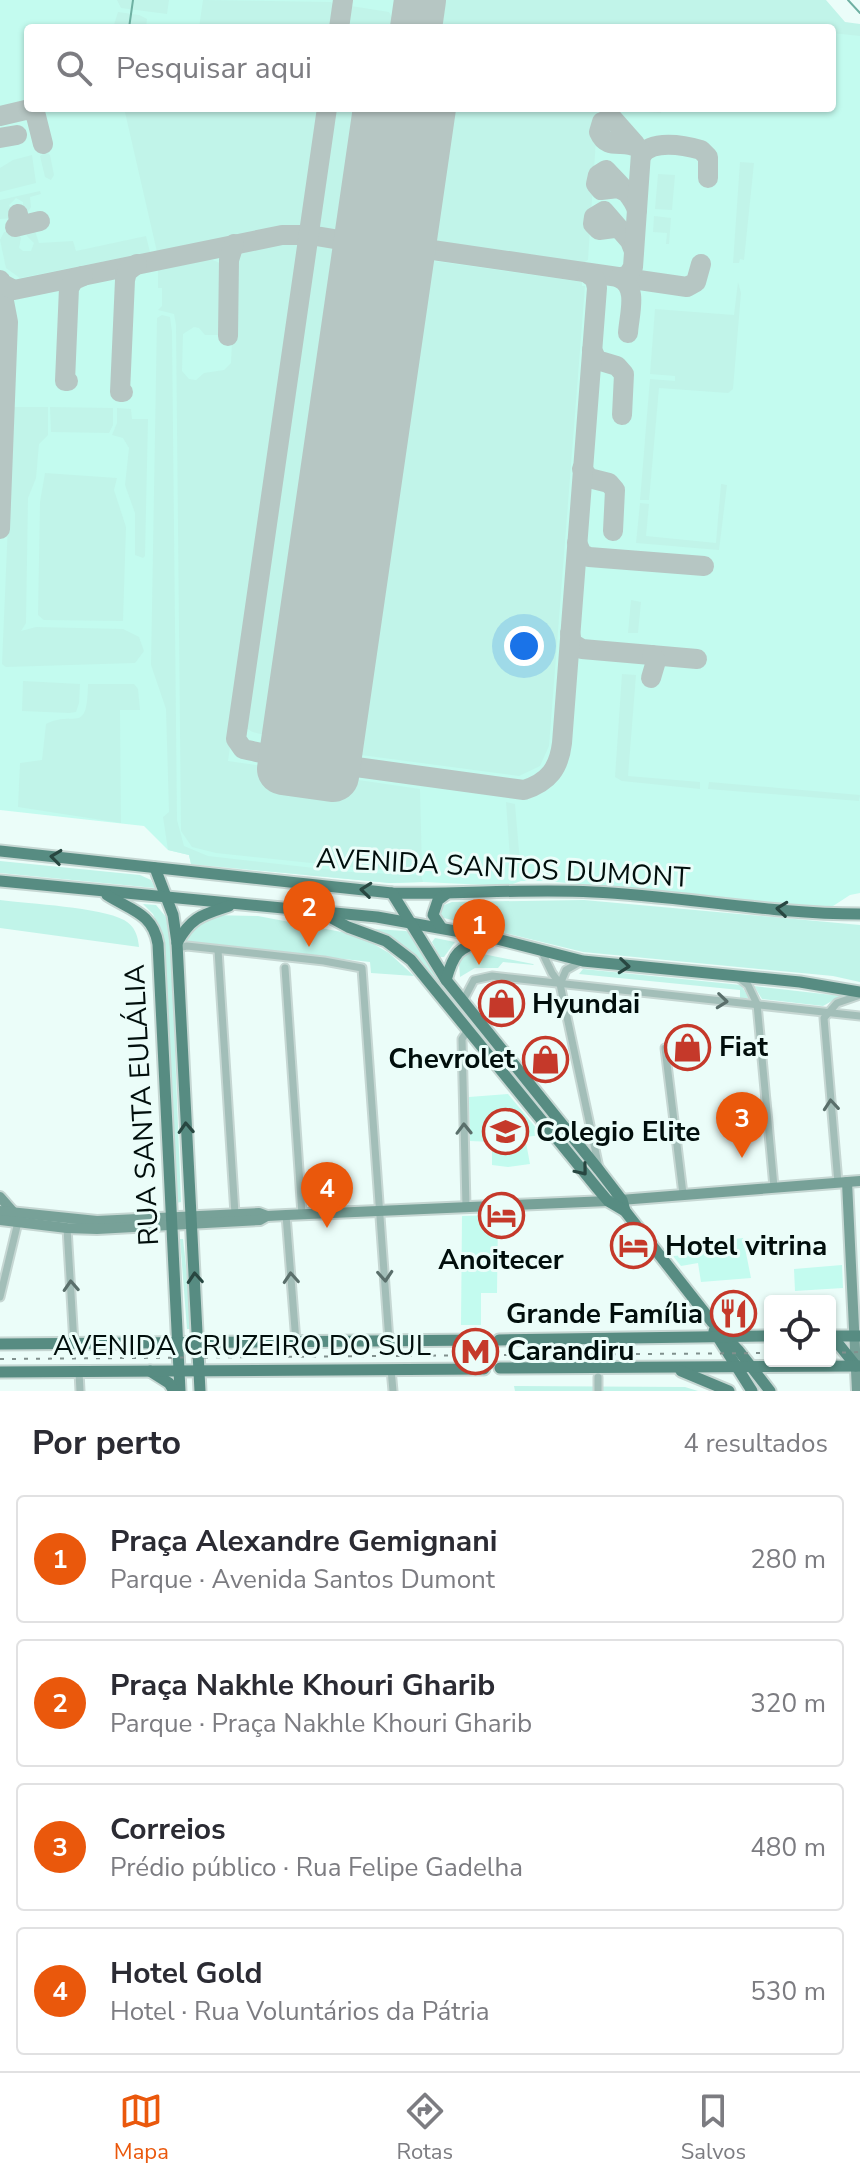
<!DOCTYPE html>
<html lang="pt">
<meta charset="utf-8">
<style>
:root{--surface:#fff;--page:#f7f7f7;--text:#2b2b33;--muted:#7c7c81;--line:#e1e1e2;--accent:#ea580c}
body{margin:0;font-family:"Nunito Sans",sans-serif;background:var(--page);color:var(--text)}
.controls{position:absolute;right:24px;bottom:24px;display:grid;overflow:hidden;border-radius:8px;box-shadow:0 2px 6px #0004}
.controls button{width:72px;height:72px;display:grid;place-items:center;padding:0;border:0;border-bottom:2px solid var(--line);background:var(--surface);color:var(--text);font:40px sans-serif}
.you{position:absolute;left:524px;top:646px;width:28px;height:28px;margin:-20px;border:6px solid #fff;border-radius:50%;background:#1a73e8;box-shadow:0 0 0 12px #1a73e833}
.badge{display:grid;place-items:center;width:52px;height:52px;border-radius:50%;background:var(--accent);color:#fff;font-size:26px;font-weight:700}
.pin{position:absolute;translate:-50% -66px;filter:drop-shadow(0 2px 4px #0008)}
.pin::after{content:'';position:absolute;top:42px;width:28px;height:24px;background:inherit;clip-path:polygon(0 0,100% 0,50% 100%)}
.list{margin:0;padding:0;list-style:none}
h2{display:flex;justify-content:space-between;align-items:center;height:104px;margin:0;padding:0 32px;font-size:34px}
h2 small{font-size:26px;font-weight:400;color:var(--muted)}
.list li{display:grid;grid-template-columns:52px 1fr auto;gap:24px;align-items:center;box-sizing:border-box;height:128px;margin:0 16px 16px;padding:0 16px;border:2px solid var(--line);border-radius:8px}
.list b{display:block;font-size:30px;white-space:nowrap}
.list p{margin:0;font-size:26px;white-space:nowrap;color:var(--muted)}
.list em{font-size:26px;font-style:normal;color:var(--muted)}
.icon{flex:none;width:44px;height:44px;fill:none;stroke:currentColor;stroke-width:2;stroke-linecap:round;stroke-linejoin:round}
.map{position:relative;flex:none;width:860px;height:1391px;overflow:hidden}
.search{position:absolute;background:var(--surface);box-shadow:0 2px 6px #0004;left:24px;right:24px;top:24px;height:88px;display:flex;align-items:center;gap:20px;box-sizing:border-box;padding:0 28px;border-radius:8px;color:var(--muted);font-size:30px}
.sheet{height:680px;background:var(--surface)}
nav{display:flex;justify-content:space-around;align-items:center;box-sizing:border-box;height:112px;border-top:2px solid var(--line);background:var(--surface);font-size:22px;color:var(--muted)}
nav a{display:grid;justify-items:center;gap:4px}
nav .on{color:var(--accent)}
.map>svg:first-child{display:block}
</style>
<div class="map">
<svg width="860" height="1391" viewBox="0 0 860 1391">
<rect width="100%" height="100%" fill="#ebfdf9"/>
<g fill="#c3fbef">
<polygon points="0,0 808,0 828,28 28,28 28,108 832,108 832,29 860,30 860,893 850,895 830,908 822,908 546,881 521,881 507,886 423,882 390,883 191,864 189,855 168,850 144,826 0,810"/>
<polygon points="508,1094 542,1135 525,1137 530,1164 508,1167 492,1165 492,1142 470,1141 469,1097"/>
<polygon points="498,1215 497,1293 481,1293 481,1325 461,1325 462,1216"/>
<polygon points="743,1238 751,1278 701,1282 698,1263 681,1266 673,1256 701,1254 701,1248 717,1245 717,1241"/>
<polygon points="842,1265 843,1288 795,1291 794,1269"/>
</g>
<g fill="#c1f4e9">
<polygon points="117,0 169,0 167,14 121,8"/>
<polygon points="203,0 331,2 337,8 335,28 199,28"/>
<polygon points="446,0 826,0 845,22 860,24 860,36 832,33 832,28 765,28 755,25 755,28 442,28"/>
<polygon points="351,6 389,12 392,18 391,28 343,28 347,10"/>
<polygon points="118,12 139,15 147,19 146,28 113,28"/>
<polygon points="124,108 323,108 305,222 298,227 267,230 157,252"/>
<path d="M332 108H379L363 217C356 236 325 237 315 220Z"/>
<path d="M430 108H661V113L598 109 588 260 583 263 433 241C420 237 415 226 415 212Z"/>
<polygon points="46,152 50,155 54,175 51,180 45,177 40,156"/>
<polygon points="32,155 36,183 0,192 0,168 13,160"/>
<polygon points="740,162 754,163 744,260 740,259 739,263 733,263"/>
<polygon points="658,174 675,175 672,210 655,209"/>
<polygon points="40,191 41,194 30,197 31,207 26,215 22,216 23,202 16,198 9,205 15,218 0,219 0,200"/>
<polygon points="654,216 671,218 669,244 666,244 667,233 653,232"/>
<polygon points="25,227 35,231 39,243 73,241 76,251 146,236 150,252 20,278 6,268 0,240 4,232 17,229 21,238 19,248 23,251 31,251 34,243 27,236"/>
<path d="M287 242 299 244 302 252 228 761 420 789 422 870 368 869 216 853 192 847 181 831 176 325 174 314 158 310 162 306V288H158V268C178 263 208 250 224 267L223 332 218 335H205L199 328 194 327 183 334 182 371 189 379 196 380 204 373 224 370 231 363 236 253Z"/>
<path d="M320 244C342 246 347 246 355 266L288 727 282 737C268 734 246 736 242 721L308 268 312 250Z"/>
<polygon points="427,260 582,282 582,286 585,286 549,746 540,766 519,776 346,753 338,746 404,286 412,268"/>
<polygon points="738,282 741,293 733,389 728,393 659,388 649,500 640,500 650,379 675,381 675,376 650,374 655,309 734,315"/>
<polygon points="162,315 170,317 172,332 177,820 184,846 208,856 350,872 421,875 423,882 390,883 191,864 189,855 168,850 163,817 169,812 166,709 151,665 157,318"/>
<polygon points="13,407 48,407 48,435 39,444 36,478 28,498 26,623 21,631 36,627 123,629 139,637 144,651 135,663 6,667 2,664"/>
<polygon points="50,407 113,408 113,425 109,433 51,432"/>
<polygon points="117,408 131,409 132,419 148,419 145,556 143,558 135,555 135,513 125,485 129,448 123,438 112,435 117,423"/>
<polygon points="45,473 117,478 114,490 126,527 123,621 44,620 38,615 40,502"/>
<polygon points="721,484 727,485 719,550 636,543 640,503 649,504 646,536 716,543"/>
<polygon points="631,600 641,602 638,633 628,633"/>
<polygon points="622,674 636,675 628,776 700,782 700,789 622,781 615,777"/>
<polygon points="23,681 80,684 79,703 76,712 69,713 22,711"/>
<path d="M88 684H134L138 689 140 710H120L121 823 18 807 20 763 42 760 46 724C75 709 87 737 88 684Z"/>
<polygon points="709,782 860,795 859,801 708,789"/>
<polygon points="506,802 515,804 520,863 511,863 510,858"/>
<polygon points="0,861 140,875 151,880 155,888 0,873"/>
<path d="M0 900C30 904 100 907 124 920 135 926 138 936 139 947L0 928Z"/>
<polygon points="584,900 860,925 860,982 833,976 583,952 440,917 437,913 439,907 452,902"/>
<polygon points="143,904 156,905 166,917 171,948 181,1202 176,1203 163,937 153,914"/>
<polygon points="210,915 258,916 347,933 365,939 389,953 414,976 371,973 370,962 185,941 190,927"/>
<polygon points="374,929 406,931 411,934 433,971 606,1188 603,1188 423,963 395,939"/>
<polygon points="435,938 455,942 444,957 440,957 432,942"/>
<polygon points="473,952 533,964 534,965 503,962 498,968 475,968 460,977 459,963 465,955"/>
<polygon points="583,969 741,985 749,998 740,998 740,990 579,974"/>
<polygon points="754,986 841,996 823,1006 762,999"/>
<polygon points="180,1239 183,1239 193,1329 187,1329"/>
<polygon points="514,1386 685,1387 698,1391 515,1391"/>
</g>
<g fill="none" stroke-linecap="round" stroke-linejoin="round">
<g stroke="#6eb0a2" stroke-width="2">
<polyline points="848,0 860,13"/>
<polyline points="129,28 133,0"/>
</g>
<g stroke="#b6c6c3" stroke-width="20">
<polyline points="339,28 343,0"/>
<polyline points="0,116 34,108 43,144"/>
<polyline points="0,138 17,135"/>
<path d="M641 156C651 139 684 145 701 150L708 157V178"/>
<path d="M626 192 618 188 601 190 596 184 598 175 606 170C617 182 632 195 637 210"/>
<polyline points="18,214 19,222 15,227 40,221"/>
<polyline points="621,230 614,228 599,230 593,224 594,217 604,211 630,241 634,251"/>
<path d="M365 243C388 237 388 218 392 198"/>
<path d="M382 273C385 257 390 250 405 246L687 287 696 282 701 264"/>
<polyline points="0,280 8,322 0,529"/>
<polyline points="1,283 14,290 282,235 310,235 370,245 380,259 379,288"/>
<path d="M628 333C629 315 639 286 619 278L628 275 633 267 641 153C640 150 637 147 635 144L612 118 602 122 599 132C608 153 625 137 639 149"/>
<polyline points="228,336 229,260 234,244"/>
<polyline points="592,350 597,360 617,366 624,374 622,415"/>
<polyline points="68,381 65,381 69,288 74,280 83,276"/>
<polyline points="123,392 120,392 125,280 127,272 137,264"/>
<polyline points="582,469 589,478 609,483 615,490 613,531"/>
<polyline points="577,543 582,554 589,557 704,566"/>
<polyline points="570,633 572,643 582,649 697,659"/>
<path d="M328 637 315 738 318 754 327 763 524 790C549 782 559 768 562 743L597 288 595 279 587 273"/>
<polyline points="651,678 656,661 652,655"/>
<path d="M313 729C305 766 270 755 243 749L236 739 327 108"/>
</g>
<g stroke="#b6c6c3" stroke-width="52">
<polyline points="416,28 420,0"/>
<polyline points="379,108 283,769 333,776 430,108"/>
</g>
<defs>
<g id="street">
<polyline points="177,948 187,946 324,961 362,968 389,1341"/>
<polyline points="218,950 235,1214"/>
<polyline points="542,952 552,973 560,984"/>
<polyline points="580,962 566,970 560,984 599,1168"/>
<polyline points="285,968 302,1214"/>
<polyline points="738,977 748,985 757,1004 774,1187"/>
<polyline points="463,1001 474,980 492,976 860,1016"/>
<polyline points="665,1048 683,1194"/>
<polyline points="838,1183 824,1018 837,1003 860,995"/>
<polyline points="466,1207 462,1039 468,1030"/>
<polyline points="286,1215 296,1342"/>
<polyline points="67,1228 74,1344"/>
<polyline points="0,1297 18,1222"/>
<polyline points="391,1369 393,1391"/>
<polyline points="79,1372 80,1391"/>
<polyline points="598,1391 598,1377"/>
</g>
<g id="secondary">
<polyline points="847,1182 857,1391"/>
<polyline points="0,1197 14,1213"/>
<polyline points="0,1211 97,1221 259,1213 267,1216"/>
<polyline points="0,1220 67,1228 97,1229 260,1220 267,1216 286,1215 608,1201 860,1181"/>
</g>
<g id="primary">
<path d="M0 851 392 893C459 895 526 888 593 892 682 896 771 914 860 914"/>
<polyline points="155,868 173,915 177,943 200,1391"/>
<polyline points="0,881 377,917 489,937 583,961 800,982 860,992"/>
<polyline points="392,893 446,980 599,1170 622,1200 625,1211"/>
<path d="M107 895C130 910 153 913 158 944L180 1391"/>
<polyline points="322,913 348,927 386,941 411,960 597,1188 608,1201 625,1211 712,1322 739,1351 770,1391"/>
<polyline points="441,927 433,915 438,900 446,894"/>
<path d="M177 943C191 917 202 915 229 906"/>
<path d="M446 980C455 948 460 949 489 937"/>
<polyline points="714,1331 752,1391"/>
<polyline points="830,1336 860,1336"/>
<polyline points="832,1336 856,1366"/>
<polyline points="499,1340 770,1336"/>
<polyline points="0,1344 482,1340"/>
<polyline points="500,1368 860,1366"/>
<polyline points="150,1371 169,1383 174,1391"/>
<polyline points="681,1371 729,1391"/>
<polyline points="0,1372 484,1369"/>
</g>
</defs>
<use href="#street" stroke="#c6d7d3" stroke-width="11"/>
<use href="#secondary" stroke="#c6d7d3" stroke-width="14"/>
<use href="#primary" stroke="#c6d7d3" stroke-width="15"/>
<use href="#street" stroke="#a2beb8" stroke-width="7"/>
<use href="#secondary" stroke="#77a198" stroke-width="10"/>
<use href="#primary" stroke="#578c82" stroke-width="11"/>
<g stroke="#80908d" stroke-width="2" stroke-dasharray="4 8" stroke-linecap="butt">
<polyline points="830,1353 860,1352"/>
<polyline points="0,1359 770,1353"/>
</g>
</g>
<defs><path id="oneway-chevron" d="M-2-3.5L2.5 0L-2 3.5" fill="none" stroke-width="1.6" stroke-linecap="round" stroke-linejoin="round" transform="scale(2)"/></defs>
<g stroke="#284741">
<use href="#oneway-chevron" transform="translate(56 857) rotate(-173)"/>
<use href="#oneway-chevron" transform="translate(366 890) rotate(-174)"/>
<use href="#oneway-chevron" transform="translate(782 909) rotate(-174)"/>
<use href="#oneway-chevron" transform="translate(624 966) rotate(6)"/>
<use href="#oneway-chevron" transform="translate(186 1128) rotate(-93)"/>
<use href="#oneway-chevron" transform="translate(582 1170) rotate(51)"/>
<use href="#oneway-chevron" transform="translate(195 1278) rotate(-94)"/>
</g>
<g stroke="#5a6f6b">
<use href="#oneway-chevron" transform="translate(722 1001) rotate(6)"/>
<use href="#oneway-chevron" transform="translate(831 1105) rotate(-95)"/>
<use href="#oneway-chevron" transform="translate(464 1129) rotate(-91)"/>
<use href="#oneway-chevron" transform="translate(385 1276) rotate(86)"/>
<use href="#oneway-chevron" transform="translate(291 1278) rotate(-94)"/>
<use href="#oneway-chevron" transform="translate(71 1286) rotate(-93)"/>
</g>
<defs>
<symbol id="shop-ring" viewBox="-11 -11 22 22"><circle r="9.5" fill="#ebfdf9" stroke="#c5392a" stroke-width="1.5"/><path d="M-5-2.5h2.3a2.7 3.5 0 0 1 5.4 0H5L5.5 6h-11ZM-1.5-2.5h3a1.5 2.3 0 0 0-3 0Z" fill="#c5392a"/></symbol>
<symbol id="school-ring" viewBox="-11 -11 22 22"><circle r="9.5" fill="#ebfdf9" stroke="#c5392a" stroke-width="1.5"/><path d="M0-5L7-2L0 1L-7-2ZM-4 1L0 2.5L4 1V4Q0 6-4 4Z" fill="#c5392a"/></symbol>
<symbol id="hotel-ring" viewBox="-11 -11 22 22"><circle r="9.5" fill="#ebfdf9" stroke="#c5392a" stroke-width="1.5"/><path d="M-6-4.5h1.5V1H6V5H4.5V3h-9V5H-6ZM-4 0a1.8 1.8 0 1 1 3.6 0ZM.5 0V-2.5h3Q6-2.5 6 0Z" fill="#c5392a"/></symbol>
<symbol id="restaurant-ring" viewBox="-11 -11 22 22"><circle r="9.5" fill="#ebfdf9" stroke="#c5392a" stroke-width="1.5"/><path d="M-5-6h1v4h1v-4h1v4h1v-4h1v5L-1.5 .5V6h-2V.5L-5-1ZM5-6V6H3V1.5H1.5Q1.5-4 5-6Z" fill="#c5392a"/></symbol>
<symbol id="metro-ring" viewBox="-11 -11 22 22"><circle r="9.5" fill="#ebfdf9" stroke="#c5392a" stroke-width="1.5"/><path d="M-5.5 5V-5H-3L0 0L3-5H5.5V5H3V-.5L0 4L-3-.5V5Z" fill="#c5392a"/></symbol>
</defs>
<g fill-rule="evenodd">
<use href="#shop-ring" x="476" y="978" width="51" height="51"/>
<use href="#shop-ring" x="662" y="1022" width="51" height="51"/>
<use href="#shop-ring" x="520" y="1034" width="51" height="51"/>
<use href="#school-ring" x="480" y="1106" width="51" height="51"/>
<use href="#hotel-ring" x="476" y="1190" width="51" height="51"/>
<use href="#hotel-ring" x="608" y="1220" width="51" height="51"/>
<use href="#restaurant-ring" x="708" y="1288" width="51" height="51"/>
<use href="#metro-ring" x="450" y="1326" width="51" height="51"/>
</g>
<g text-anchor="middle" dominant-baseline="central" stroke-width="6" stroke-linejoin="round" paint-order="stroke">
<g font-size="28" fill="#010e0c" stroke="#ebfdf9">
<text transform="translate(503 868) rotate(3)">AVENIDA SANTOS DUMONT</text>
<text transform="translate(142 1105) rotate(-93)">RUA SANTA EULÁLIA</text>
<text x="242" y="1346">AVENIDA CRUZEIRO DO SUL</text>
</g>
<g font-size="28" font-weight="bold" fill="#010e0c" stroke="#ebfdf9" text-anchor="start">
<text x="532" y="1004">Hyundai</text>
<text x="719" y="1047">Fiat</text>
<text x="515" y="1059" text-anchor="end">Chevrolet</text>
<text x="536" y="1132">Colegio Elite</text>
<text x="665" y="1246">Hotel vitrina</text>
<text x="501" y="1260" text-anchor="middle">Anoitecer</text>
<text x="703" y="1314" text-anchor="end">Grande Família</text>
<text x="507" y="1351">Carandiru</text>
</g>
</g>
</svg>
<div class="controls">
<button><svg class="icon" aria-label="locate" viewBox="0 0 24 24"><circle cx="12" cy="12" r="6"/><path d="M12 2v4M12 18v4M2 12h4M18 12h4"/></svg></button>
</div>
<div class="you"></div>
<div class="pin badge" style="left:479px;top:965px">1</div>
<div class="pin badge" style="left:309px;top:947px">2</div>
<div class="pin badge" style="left:742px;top:1158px">3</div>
<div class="pin badge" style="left:327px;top:1228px">4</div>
<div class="search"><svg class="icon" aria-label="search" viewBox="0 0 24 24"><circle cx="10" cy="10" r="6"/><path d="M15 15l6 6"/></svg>Pesquisar aqui</div>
</div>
<section class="sheet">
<h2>Por perto<small>4 resultados</small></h2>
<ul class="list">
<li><span class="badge">1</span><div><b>Praça Alexandre Gemignani</b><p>Parque · Avenida Santos Dumont</p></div><em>280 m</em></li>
<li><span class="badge">2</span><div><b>Praça Nakhle Khouri Gharib</b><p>Parque · Praça Nakhle Khouri Gharib</p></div><em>320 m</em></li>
<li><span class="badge">3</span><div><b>Correios</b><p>Prédio público · Rua Felipe Gadelha</p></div><em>480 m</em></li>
<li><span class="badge">4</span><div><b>Hotel Gold</b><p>Hotel · Rua Voluntários da Pátria</p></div><em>530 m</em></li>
</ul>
</section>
<nav>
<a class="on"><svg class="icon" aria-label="map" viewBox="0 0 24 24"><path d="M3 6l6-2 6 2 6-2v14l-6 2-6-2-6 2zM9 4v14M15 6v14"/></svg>Mapa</a>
<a><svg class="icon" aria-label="directions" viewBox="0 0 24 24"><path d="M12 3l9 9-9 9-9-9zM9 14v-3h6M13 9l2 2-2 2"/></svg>Rotas</a>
<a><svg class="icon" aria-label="saved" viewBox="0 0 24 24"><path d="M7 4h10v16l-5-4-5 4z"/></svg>Salvos</a>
</nav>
